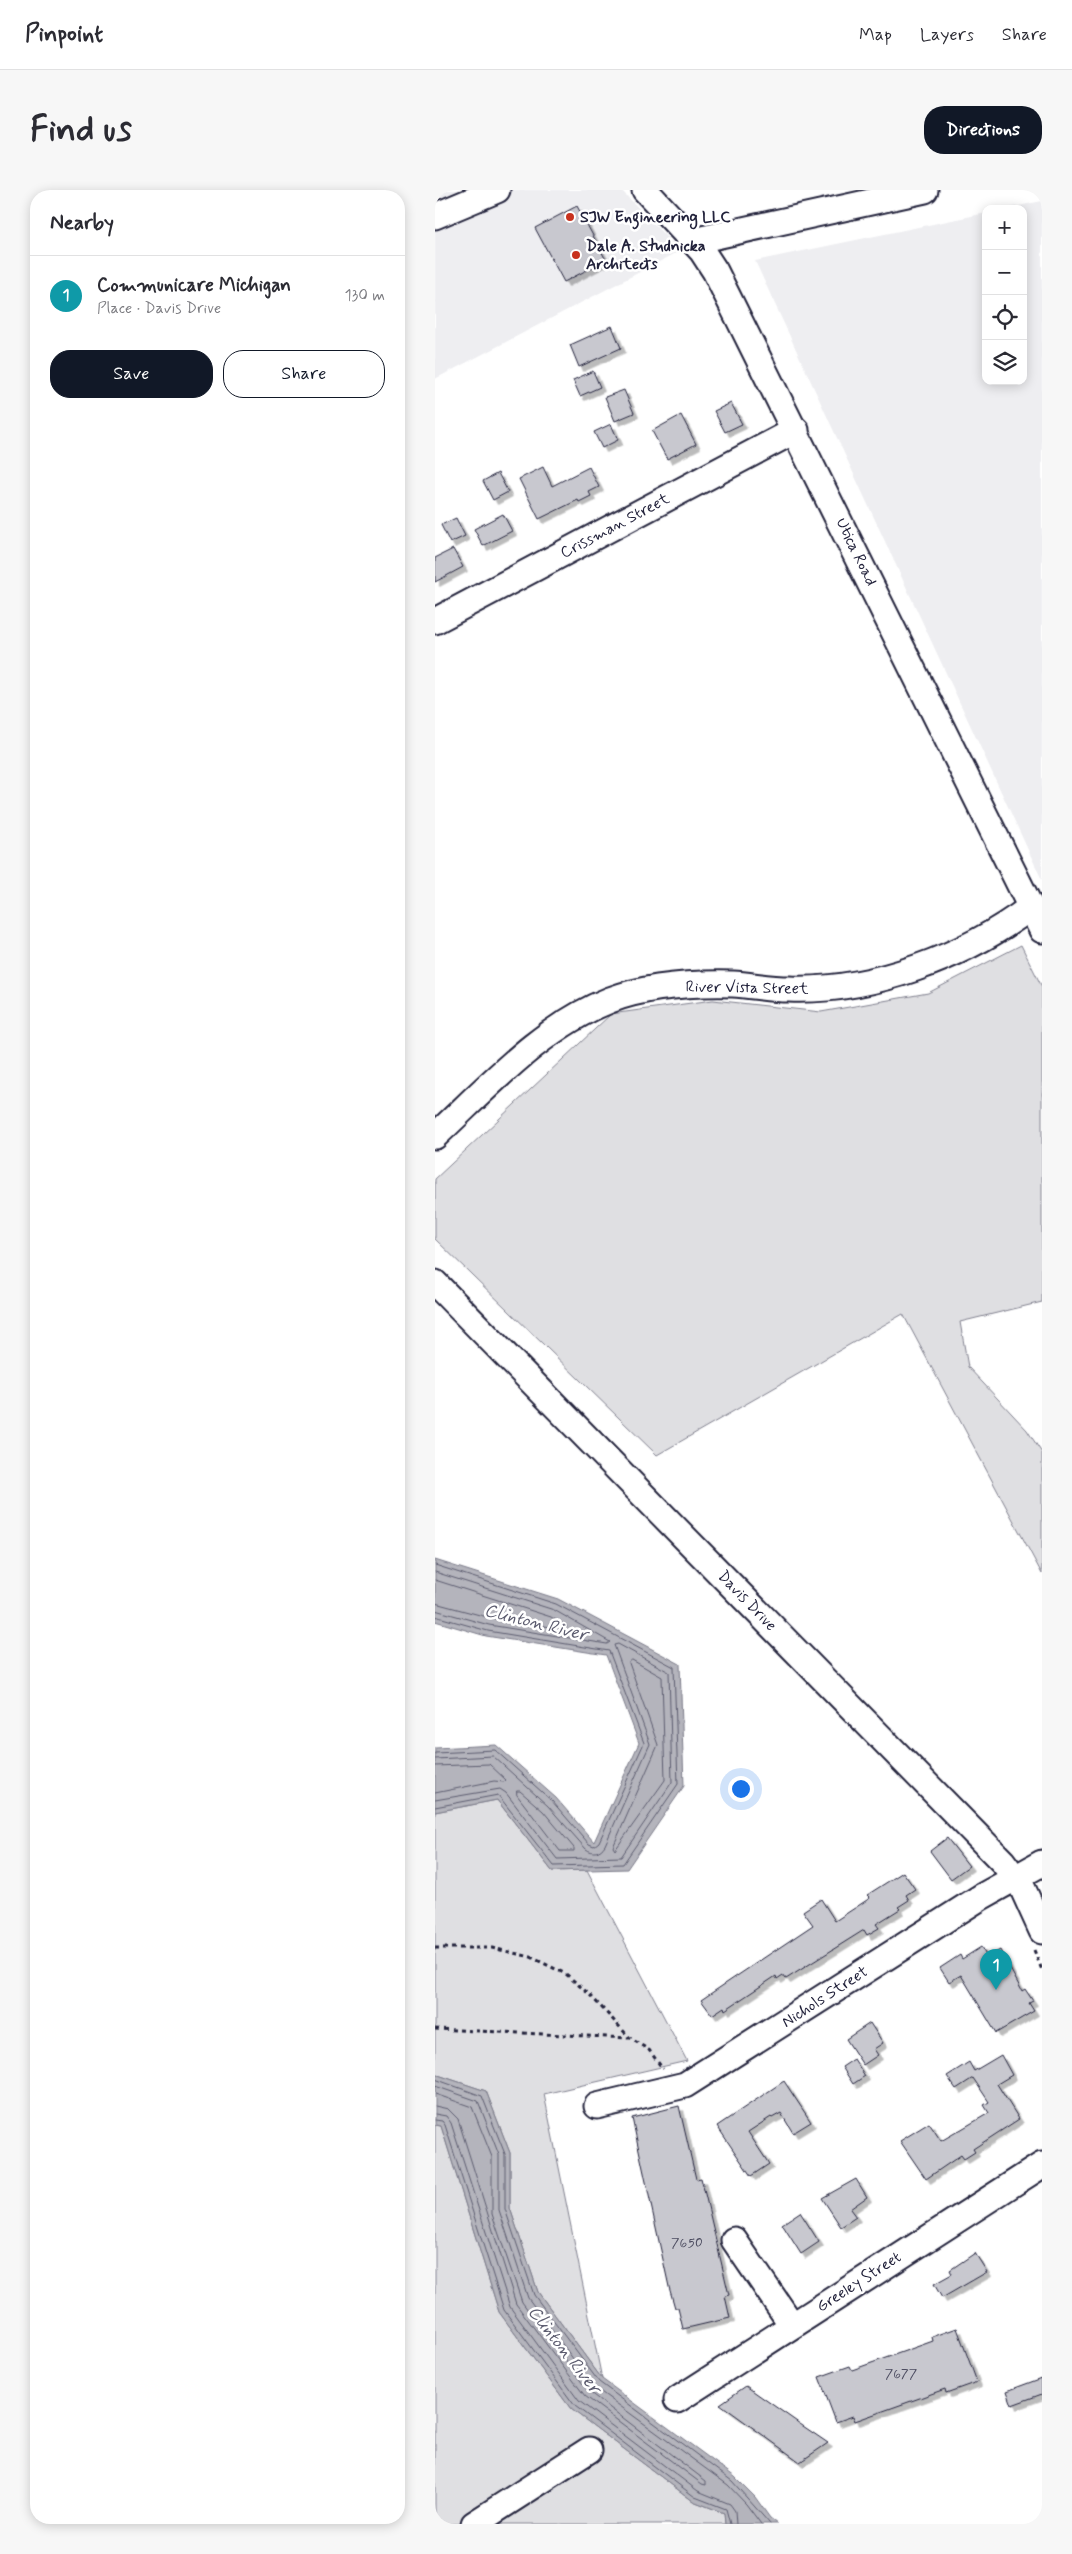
<!DOCTYPE html>
<meta charset="utf-8">
<style>
:root{--surface:#fff;--page:#f7f7f7;--text:#2b2b33;--muted:#7c7c81;--line:#e1e1e2;--accent:#111827}
body{margin:0;font-family:Mynerve,sans-serif;background:var(--page);color:var(--text)}
.controls{position:absolute;right:15px;top:15px;display:grid;overflow:hidden;border-radius:10px;box-shadow:0 2px 12px #0003}
.controls button{width:45px;height:45px;display:grid;place-items:center;padding:0;border:0;border-bottom:1px solid var(--line);background:var(--surface);color:var(--text);font:25px sans-serif}
.you{position:absolute;left:305px;top:1598px;width:18px;height:18px;margin:-12px;border:4px solid #fff;border-radius:50%;background:#1a73e8;box-shadow:0 0 0 8px #1a73e833}
.badge{display:grid;place-items:center;width:32px;height:32px;border-radius:50%;background:var(--accent);color:#fff;font-size:16px;font-weight:700}
.pin{position:absolute;translate:-50% -41px;filter:drop-shadow(0 1px 2px #0008)}
.pin::after{content:'';position:absolute;top:26px;width:18px;height:15px;background:inherit;clip-path:polygon(0 0,100% 0,50% 100%)}
.list{margin:0;padding:0;list-style:none}
h2{display:flex;justify-content:space-between;align-items:center;height:65px;margin:0;padding:0 20px;font-size:21px}
h2 small{font-size:16px;font-weight:400;color:var(--muted)}
.list li{display:grid;grid-template-columns:32px 1fr auto;gap:15px;align-items:center;box-sizing:border-box;height:80px;padding:0 20px;border-top:1px solid var(--line)}
.list b{display:block;font-size:19px;white-space:nowrap}
.list p{margin:0;font-size:16px;white-space:nowrap;color:var(--muted)}
.list em{font-size:16px;font-style:normal;color:var(--muted)}
.actions{display:flex;gap:10px;padding:15px 20px}
.actions a{flex:1;padding:11px 0;border:1px solid var(--accent);border-radius:20px;text-align:center;font-size:18px;color:var(--accent)}
.actions .main{background:var(--accent);color:#fff}
.icon{flex:none;width:28px;height:28px;fill:none;stroke:currentColor;stroke-width:2;stroke-linecap:round;stroke-linejoin:round}
.map{position:relative;flex:none;width:607px;height:2334px;overflow:hidden;border-radius:20px}
header{display:flex;align-items:center;gap:30px;box-sizing:border-box;height:70px;padding:0 25px;background:var(--surface);border-bottom:1px solid var(--line)}
header strong{font-size:24px}
nav{display:flex;gap:28px;margin-inline-start:auto;font-size:18px}
.intro{display:flex;align-items:center;justify-content:space-between;box-sizing:border-box;height:120px;padding:0 30px}
h1{margin:0;font-size:35px}
.button{padding:12px 22px;border-radius:20px;background:var(--accent);color:#fff;font-size:18px;font-weight:700}
main{display:flex;gap:30px;padding:0 30px}
aside{flex:1;background:var(--surface);border-radius:20px;box-shadow:0 2px 12px #0003}
.map>svg:first-child{display:block}
</style>
<header>
<strong>Pinpoint</strong>
<nav><a>Map</a><a>Layers</a><a>Share</a></nav>
</header>
<div class="intro"><h1>Find us</h1><a class="button">Directions</a></div>
<main>
<aside>
<h2>Nearby<small></small></h2>
<ul class="list">
<li><span class="badge" style="background:#0f9aa8">1</span><div><b>Communicare Michigan</b><p>Place · Davis Drive</p></div><em>130 m</em></li>
</ul>
<div class="actions"><a class="main">Save</a><a>Share</a></div>
</aside>
<div class="map">
<svg width="607" height="2334" viewBox="0 0 607 2334">
<defs>
<filter id="shadow"><feDropShadow dx="4.5" dy="4.5" stdDeviation="0" flood-color="#0004"/></filter>
</defs>
<rect width="100%" height="100%" fill="#fff"/>
<filter id="ink" filterUnits="userSpaceOnUse"><feTurbulence type="fractalNoise" baseFrequency=".02" numOctaves="2"/><feDisplacementMap in="SourceGraphic" scale="10" xChannelSelector="R" yChannelSelector="G"/><feConvolveMatrix kernelMatrix="1 2 1 2 8 2 1 2 1" color-interpolation-filters="sRGB"/></filter>
<g filter="url(#ink)">
<g fill="#eeeef1">
<polygon points="0,0 186,0 245,61 0,189"/>
<polygon points="607,11 607,690 320,71 551,23 551,191 588,191 588,19 569,19"/>
</g>
<g fill="#dfdfe2" stroke="#80808e">
<polygon points="586,755 607,797 607,1112 525,1132 533,1177 592,1240 607,1263 607,1384 468,1124 222,1265 0,1049 0,989 176,824 278,810 386,822 493,803"/>
<polygon points="62,1610 117,1681 152,1680 252,1871 109,1904 167,2189 103,2102 75,2018 75,1963 51,1901 0,1884 0,1622"/>
<polygon points="0,1935 6,1936 64,2122 136,2219 258,2311 289,2323 290,2334 0,2334"/>
</g>
<g fill="#b4b4bc" stroke="#7a7a88">
<polygon points="0,1370 123,1409 245,1474 249,1596 192,1679 117,1681 62,1610 0,1622 0,1558 61,1555 121,1608 159,1652 204,1553 171,1465 51,1446 0,1431"/>
<polygon points="0,1884 51,1901 75,1963 75,2018 103,2102 167,2189 300,2287 320,2307 335,2328 343,2334 290,2334 289,2323 258,2311 136,2219 64,2122 6,1936 0,1935"/>
</g>
<g fill="none" stroke-linecap="round" stroke-linejoin="round">
<g stroke="#5c5c6f" stroke-width="1">
<polyline points="0,1375 121,1414 239,1477 243,1594 188,1674 119,1676 63,1605 0,1617"/>
<polyline points="0,1382 119,1420 175,1452 172,1454 54,1435 0,1420"/>
<polyline points="0,1390 116,1427 132,1437 129,1439 56,1428 0,1413"/>
<polyline points="0,1426 53,1441 174,1461 209,1553 164,1652 159,1656 154,1654 117,1611 60,1560 0,1563"/>
<polygon points="197,1470 227,1487 230,1590 180,1660 178,1657 223,1555 194,1473"/>
<path d="M0 1569 58 1566 113 1616 151 1659C158 1664 165 1663 170 1655L215 1554 179 1455 183 1454 234 1482 237 1592 186 1667 122 1669 71 1603 65 1599 0 1610"/>
<polyline points="0,1576 54,1574 71,1590 69,1592 59,1591 0,1603"/>
<polygon points="82,1601 85,1601 108,1621 139,1658 139,1661 125,1661 82,1605"/>
<polyline points="0,1889 47,1906 70,1964 70,2019 99,2105 164,2192 297,2291 335,2334"/>
<polyline points="0,1896 43,1911 64,1965 64,2020 93,2108 159,2197 293,2295 311,2314 326,2334"/>
<polyline points="0,1904 37,1917 57,1967 57,2024 87,2112 154,2202 271,2291 271,2295 267,2294 150,2206 81,2114 23,1929 13,1919 0,1916"/>
<polyline points="0,1924 11,1926 16,1933 75,2117 144,2211 263,2301 295,2314 300,2321 301,2334"/>
<polyline points="0,1930 7,1931 10,1935 69,2120 140,2216 260,2307 291,2319 295,2334"/>
</g>
</g>
<g fill="#c8c8cf" stroke="#22223b" filter="url(#shadow)">
<polygon points="142,16 171,70 129,92 100,38"/>
<polygon points="177,136 186,158 144,177 135,155"/>
<polygon points="158,181 165,197 145,206 138,190"/>
<polygon points="189,200 199,223 180,231 170,207"/>
<polygon points="296,213 307,234 290,242 279,221"/>
<polygon points="246,225 261,254 232,269 217,241"/>
<polygon points="176,234 183,250 167,258 159,242"/>
<polygon points="108,277 117,296 154,277 164,297 154,302 156,306 144,312 143,310 104,329 84,289"/>
<polygon points="63,283 73,302 58,310 48,291"/>
<polygon points="68,324 77,341 48,356 39,339"/>
<polygon points="21,328 30,346 15,353 6,335"/>
<polygon points="18,359 28,377 0,392 0,368"/>
<polygon points="512,1648 534,1676 516,1689 495,1661"/>
<polygon points="468,1682 480,1699 471,1705 474,1710 463,1717 465,1719 441,1734 444,1738 432,1745 429,1740 351,1789 348,1785 342,1789 341,1786 290,1820 289,1817 277,1825 266,1810 378,1735 368,1721 386,1709 400,1731 435,1708 432,1705"/>
<polygon points="546,1757 552,1767 565,1760 587,1801 590,1799 598,1811 594,1813 599,1821 561,1843 526,1785 514,1792 505,1778 525,1765 527,1769"/>
<polygon points="435,1833 448,1853 439,1859 443,1865 428,1875 411,1849"/>
<polygon points="566,1865 577,1885 562,1894 584,1929 538,1959 540,1962 529,1969 526,1965 491,1989 465,1951 494,1933 506,1951 554,1923 549,1915 554,1912 538,1888 521,1899 512,1886 534,1872 539,1881"/>
<polygon points="419,1869 430,1886 418,1894 407,1877"/>
<polygon points="349,1891 376,1932 358,1943 346,1923 337,1928 336,1927 313,1942 334,1974 316,1986 282,1936"/>
<polygon points="244,1916 261,1989 266,1988 271,2008 294,2105 290,2106 295,2128 248,2139 243,2118 240,2118 234,2097 197,1928"/>
<polygon points="421,1989 432,2007 415,2019 421,2027 406,2037 387,2008"/>
<polygon points="365,2022 384,2052 366,2064 347,2034"/>
<polygon points="540,2063 552,2082 507,2108 499,2094 517,2084 515,2080"/>
<polygon points="522,2138 542,2192 511,2203 510,2199 420,2231 418,2226 401,2232 384,2187 415,2176 417,2180 498,2151 497,2147"/>
<polygon points="607,2188 607,2204 577,2215 572,2201"/>
<polygon points="311,2196 365,2234 393,2253 365,2272 285,2214"/>
</g>
<g fill="none" stroke-linecap="round" stroke-linejoin="round">
<defs>
<g id="minor">
<polyline points="210,0 267,61 280,81 607,740"/>
<polyline points="0,26 62,0"/>
<polyline points="258,51 490,0"/>
<polyline points="0,431 361,240"/>
<path d="M0 946C53 897 106 837 175 810 212 796 258 793 298 794 316 795 335 799 354 799 437 802 530 767 596 717"/>
<polyline points="0,1093 568,1672 587,1697 607,1741"/>
<polyline points="162,1916 250,1895 546,1707 607,1673"/>
<polyline points="299,2050 357,2135"/>
<polyline points="242,2210 607,1975"/>
<polyline points="39,2334 154,2260"/>
</g>
</defs>
<use href="#minor" stroke="#22223b" stroke-width="29"/>
<g stroke="#22223b" stroke-width="3" stroke-dasharray="4 4" stroke-linecap="butt">
<polyline points="0,1758 57,1758 96,1767 131,1784 155,1805 195,1848 214,1860 228,1879"/>
<polyline points="599,1760 607,1780"/>
<polyline points="0,1839 194,1848"/>
</g>
<use href="#minor" stroke="#fff" stroke-width="25"/>
</g>
</g>
<g fill="#c8321e" stroke="#fff" stroke-width="2">
<circle cx="135" cy="27" r="5"/>
<circle cx="141" cy="65" r="5"/>
</g>
<g text-anchor="middle" dominant-baseline="central" stroke-width="5" stroke-linejoin="round" paint-order="stroke">
<g font-size="14" fill="#4c4c60">
<text x="252" y="2053">7650</text>
<text x="466" y="2184">7677</text>
</g>
<g font-size="16" font-weight="bold" fill="#22223b" stroke="#fff" text-anchor="start">
<text x="145" y="27">SJW Engineering LLC</text>
<text x="151" y="56">Dale A. Studnicka<tspan x="151" dy="18">Architects</tspan></text>
</g>
<g font-size="16" fill="#22223b" stroke="#fff">
<text transform="translate(180 336) rotate(-28)">Crissman Street</text>
<text transform="translate(421 362) rotate(64)">Utica Road</text>
<text transform="translate(312 798) rotate(1)">River Vista Street</text>
<text transform="translate(312 1411) rotate(46)">Davis Drive</text>
<text transform="translate(390 1807) rotate(-33)">Nichols Street</text>
<text transform="translate(424 2092) rotate(-33)">Greeley Street</text>
</g>
<g font-size="18" font-style="italic" fill="#5c5c6f" stroke="#fff">
<text transform="translate(101 1433) rotate(14)">Clinton River</text>
<text transform="translate(129 2160) rotate(52)">Clinton River</text>
</g>
</g>
</svg>
<div class="controls">
<button>+</button>
<button>−</button>
<button><svg class="icon" aria-label="locate" viewBox="0 0 24 24"><circle cx="12" cy="12" r="6"/><path d="M12 2v4M12 18v4M2 12h4M18 12h4"/></svg></button>
<button><svg class="icon" aria-label="layers" viewBox="0 0 24 24"><path d="M12 4l9 5-9 5-9-5zM3 14l9 5 9-5"/></svg></button>
</div>
<div class="you"></div>
<div class="pin badge" style="left:561px;top:1800px;background:#0f9aa8">1</div>
</div>
</main>
